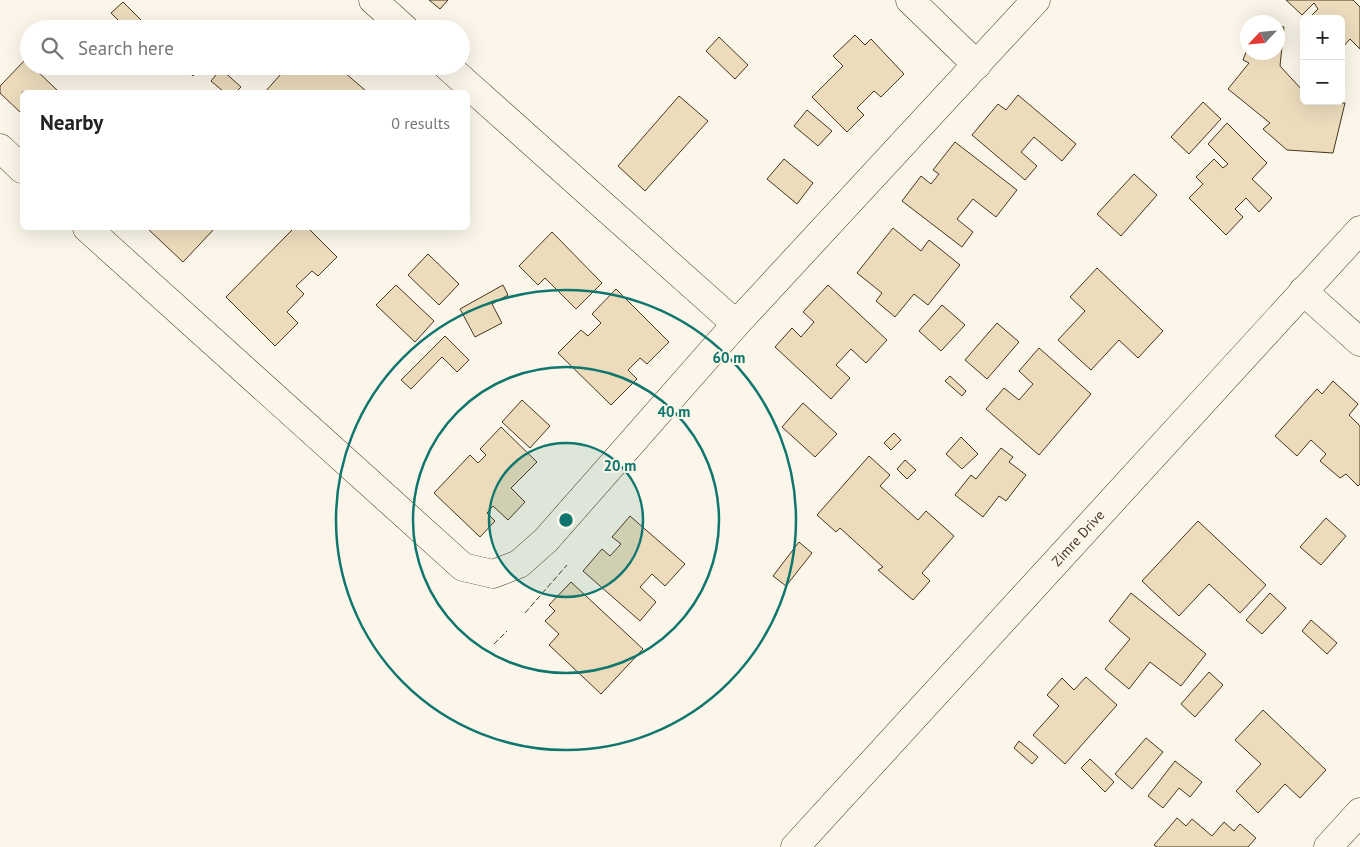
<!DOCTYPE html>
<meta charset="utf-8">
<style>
:root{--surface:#fff;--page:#f6f6f6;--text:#222;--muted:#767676;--line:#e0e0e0}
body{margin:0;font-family:"PT Sans",sans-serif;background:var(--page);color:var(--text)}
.controls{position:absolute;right:15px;top:15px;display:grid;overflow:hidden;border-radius:8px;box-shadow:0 5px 20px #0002}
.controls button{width:45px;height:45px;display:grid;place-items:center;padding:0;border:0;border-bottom:1px solid var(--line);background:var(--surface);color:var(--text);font:25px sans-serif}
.compass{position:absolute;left:1240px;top:15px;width:45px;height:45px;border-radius:50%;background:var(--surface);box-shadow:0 5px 20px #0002;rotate:244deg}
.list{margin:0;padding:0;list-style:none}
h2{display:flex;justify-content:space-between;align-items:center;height:65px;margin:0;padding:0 20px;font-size:21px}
h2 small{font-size:16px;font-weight:400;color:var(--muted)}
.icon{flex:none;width:28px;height:28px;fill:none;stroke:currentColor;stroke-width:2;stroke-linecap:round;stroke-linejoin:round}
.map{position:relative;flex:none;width:1360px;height:847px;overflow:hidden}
.search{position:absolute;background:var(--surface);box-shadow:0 5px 20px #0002;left:20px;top:20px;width:450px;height:55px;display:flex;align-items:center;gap:12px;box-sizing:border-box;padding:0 18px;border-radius:28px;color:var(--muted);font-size:19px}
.panel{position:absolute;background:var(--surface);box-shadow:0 5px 20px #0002;left:20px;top:90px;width:450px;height:140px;border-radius:8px}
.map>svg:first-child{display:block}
</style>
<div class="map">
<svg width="1360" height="847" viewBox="0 0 1360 847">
<rect width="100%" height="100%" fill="#fbf6e9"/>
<g fill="#ecdcbc" stroke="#4a3520">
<polygon points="429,0 448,0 440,9"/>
<polygon points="1286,0 1353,0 1360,7 1360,49 1350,39 1341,49 1341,19 1308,19 1318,9 1314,3 1302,15"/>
<polygon points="123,2 150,29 127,29 111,13"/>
<polygon points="1278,26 1284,27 1280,66 1304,92 1304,101 1345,103 1333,153 1287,150 1263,129 1270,123 1228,89 1249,63 1243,60 1248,47 1248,52 1278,52"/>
<polygon points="855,35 865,45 871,39 904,74 881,97 874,91 857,108 864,115 847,132 812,97 843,66 833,56"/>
<polygon points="719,37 748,65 735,79 706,51"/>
<polygon points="25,60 29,64 29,66 32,66 59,92 22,92 22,114 0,93 0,86"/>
<polygon points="182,66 202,66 193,76"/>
<polygon points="288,66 337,66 366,91 365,92 265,92"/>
<polygon points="221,69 241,87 236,92 224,92 211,81"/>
<polygon points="1018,95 1076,144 1062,161 1034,137 1021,152 1037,166 1025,180 972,135 998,104 1006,110"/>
<polygon points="679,96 708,121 645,191 618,166"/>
<polygon points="1203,102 1221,119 1189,154 1171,137"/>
<polygon points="807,110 832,131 818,146 794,126"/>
<polygon points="1227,123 1267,163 1252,179 1272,198 1259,212 1246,198 1235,209 1243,217 1226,235 1189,198 1203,184 1196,177 1214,159 1223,168 1228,164 1208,144"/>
<polygon points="955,142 1017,190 996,217 973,199 957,219 973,232 962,247 902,201 921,176 931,184 939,174 933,170"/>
<polygon points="784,159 813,183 797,204 767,179"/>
<polygon points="1134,174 1157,195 1121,236 1097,214"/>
<polygon points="147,228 215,228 183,262"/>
<polygon points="294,228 308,228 337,257 318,276 312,271 296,286 304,294 287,312 298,323 275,346 226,297"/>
<polygon points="893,228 921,251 929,240 960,265 928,305 914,294 895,317 876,301 882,293 857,273"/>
<polygon points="552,232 602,283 576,309 545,278 538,285 519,266"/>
<polygon points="428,254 459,284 439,305 408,275"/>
<polygon points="1097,268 1163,331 1138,358 1119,340 1091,370 1058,340 1085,311 1070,297"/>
<polygon points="396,285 434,321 415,342 376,305"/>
<polygon points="503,285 508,295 492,304 502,323 475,337 460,309"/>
<polygon points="828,285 887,340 866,363 851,349 836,365 850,378 831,399 775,347 792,328 801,337 814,322 803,312"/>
<polygon points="616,289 669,342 647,364 640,358 628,370 637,379 611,405 558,353 581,330 588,336 601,323 592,314"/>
<polygon points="942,305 965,325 941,351 919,331"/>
<polygon points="997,323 1019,342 987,379 965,360"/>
<polygon points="445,336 469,360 457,372 442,357 411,389 401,380"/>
<polygon points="1039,348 1091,394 1039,455 986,409 1004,388 1019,400 1033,384 1019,371"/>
<polygon points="950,376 966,391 962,396 945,381"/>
<polygon points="1333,381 1358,404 1349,415 1360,426 1360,484 1358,486 1346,474 1340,478 1320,461 1326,454 1311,440 1297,456 1275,436 1317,389 1322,394"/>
<polygon points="522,400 550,426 530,448 502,422"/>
<polygon points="803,403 837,434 815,457 782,427"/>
<polygon points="501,427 537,462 511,488 525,502 508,520 493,506 487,513 495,521 480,537 434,493 470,455 478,463 486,455 480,449"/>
<polygon points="894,433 901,440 891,450 884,443"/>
<polygon points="961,437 978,454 962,469 946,454"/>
<polygon points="1001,448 1013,457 1009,462 1026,475 1006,501 999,496 983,517 955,495 971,475 976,479"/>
<polygon points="869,456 890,475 880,486 918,520 926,511 954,536 922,573 930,581 913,600 878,570 883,567 840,528 836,532 817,515"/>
<polygon points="905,460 916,470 907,479 897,469"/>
<polygon points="630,516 685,564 665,586 652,574 640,587 656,602 640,621 583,571 602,549 610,556 621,544 612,537"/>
<polygon points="1326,518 1346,536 1321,565 1300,547"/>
<polygon points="1198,521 1266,585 1240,613 1209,584 1179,616 1142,581"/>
<polygon points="799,542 812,553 786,586 773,576"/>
<polygon points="571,582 643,649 601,694 549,645 559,634 545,621 555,611 549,605"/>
<polygon points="1131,593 1206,654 1181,686 1150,662 1129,689 1105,669 1130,639 1109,621"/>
<polygon points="1270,593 1286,608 1262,634 1246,620"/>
<polygon points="1311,620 1337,643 1327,654 1302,631"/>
<polygon points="1209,672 1223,685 1195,717 1181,704"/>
<polygon points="1086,677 1117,705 1065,764 1033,735 1059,706 1047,695 1062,678 1074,690"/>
<polygon points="1263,710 1326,770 1300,798 1285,784 1258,813 1236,791 1261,764 1235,740"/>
<polygon points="1146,738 1163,752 1132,789 1115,774"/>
<polygon points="1019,741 1038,757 1032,764 1014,748"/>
<polygon points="1090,759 1114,782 1105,792 1081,768"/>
<polygon points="1175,761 1202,782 1190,797 1179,788 1163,808 1148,796"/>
<polygon points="1177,818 1186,826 1192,819 1212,836 1224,822 1234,831 1240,824 1256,838 1248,847 1157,847 1154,845"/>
</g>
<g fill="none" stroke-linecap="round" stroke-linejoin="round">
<defs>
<g id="minor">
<polyline points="373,0 405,29"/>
<polyline points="910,0 977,65"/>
<polyline points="447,66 736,324"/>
<polyline points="0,148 22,169"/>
<polyline points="87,228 463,567 493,574 519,564 546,540 736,324 1036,0"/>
<polyline points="1303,291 1360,342"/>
<path id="s1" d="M795 847 1360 230"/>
<polyline points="1328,847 1360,812"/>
</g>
</defs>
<use href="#minor" stroke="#4a3520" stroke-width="29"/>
<use href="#minor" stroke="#fbf6e9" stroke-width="28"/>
<g stroke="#4a3520" stroke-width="1" stroke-dasharray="6 2.5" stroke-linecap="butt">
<polyline points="525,613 567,565"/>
<polyline points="494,644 507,631"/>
</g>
</g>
<circle cx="566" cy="520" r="77" fill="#0f766e" fill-opacity=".12"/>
<g fill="none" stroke="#0f766e" stroke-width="2.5">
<circle cx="566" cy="520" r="77"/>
<circle cx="566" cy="520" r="153"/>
<circle cx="566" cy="520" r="230"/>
</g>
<g text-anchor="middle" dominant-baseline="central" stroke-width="4" stroke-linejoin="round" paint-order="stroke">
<g font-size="14" fill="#4a3520" stroke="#fbf6e9">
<text stroke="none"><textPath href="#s1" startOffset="419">Zimre Drive</textPath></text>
</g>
</g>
<circle cx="566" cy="520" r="8" fill="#0f766e" stroke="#fbf6e9" stroke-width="2.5"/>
<g font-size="15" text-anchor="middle" font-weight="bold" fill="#0f766e" stroke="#fbf6e9" stroke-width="4" stroke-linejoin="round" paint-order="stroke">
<text x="729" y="363">60 m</text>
<text x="674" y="417">40 m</text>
<text x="620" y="471">20 m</text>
</g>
</svg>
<div class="controls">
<button>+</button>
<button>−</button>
</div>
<svg class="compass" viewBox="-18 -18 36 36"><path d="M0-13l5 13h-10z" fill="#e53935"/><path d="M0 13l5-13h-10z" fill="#767676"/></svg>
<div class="search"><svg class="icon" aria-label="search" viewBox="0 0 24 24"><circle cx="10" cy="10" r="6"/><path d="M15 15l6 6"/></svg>Search here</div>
<section class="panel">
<h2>Nearby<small>0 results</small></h2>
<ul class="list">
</ul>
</section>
</div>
